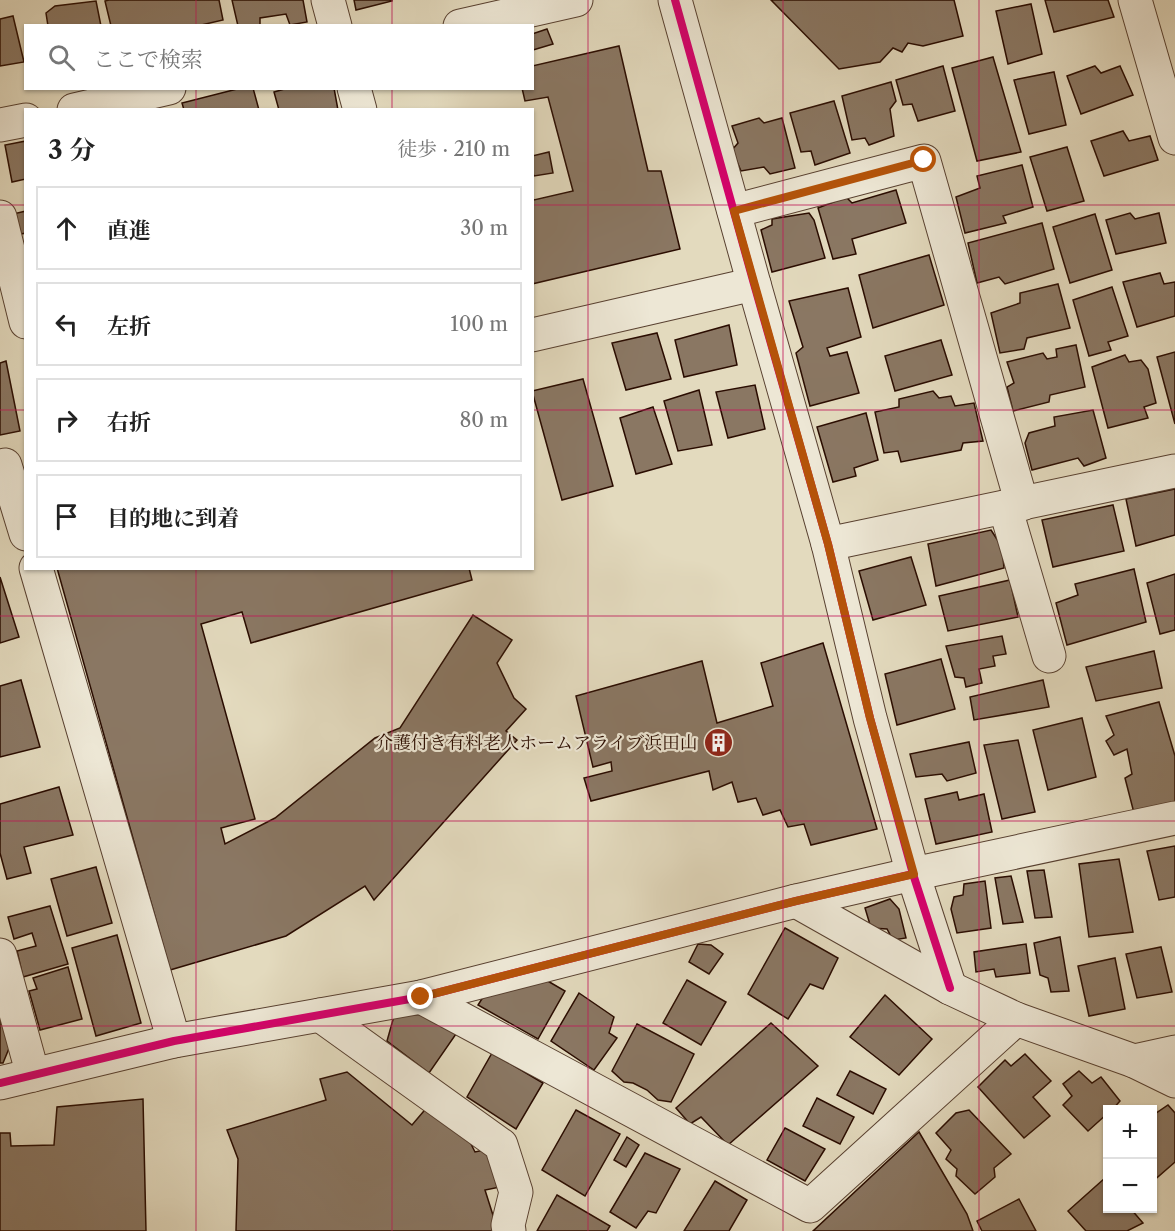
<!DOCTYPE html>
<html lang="ja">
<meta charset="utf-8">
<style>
:root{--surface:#fff;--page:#f6f6f6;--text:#222;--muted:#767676;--line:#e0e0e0}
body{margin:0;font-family:"Libre Caslon Text","Noto Serif JP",serif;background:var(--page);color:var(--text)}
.controls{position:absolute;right:18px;bottom:18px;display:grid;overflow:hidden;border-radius:0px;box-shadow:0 2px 4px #0004}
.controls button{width:54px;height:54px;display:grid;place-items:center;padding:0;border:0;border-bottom:2px solid var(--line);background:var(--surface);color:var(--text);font:30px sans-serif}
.stop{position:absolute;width:18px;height:18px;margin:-14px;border:4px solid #b45309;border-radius:50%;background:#fff}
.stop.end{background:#b45309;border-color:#fff;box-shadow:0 2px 6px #0008}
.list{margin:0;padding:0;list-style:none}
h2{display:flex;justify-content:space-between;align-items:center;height:78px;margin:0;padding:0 24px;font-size:26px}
h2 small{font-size:20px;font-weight:400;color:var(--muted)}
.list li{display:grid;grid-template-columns:39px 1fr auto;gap:18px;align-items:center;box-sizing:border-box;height:84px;margin:0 12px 12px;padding:0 12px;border:2px solid var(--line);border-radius:0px}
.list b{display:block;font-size:22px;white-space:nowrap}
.list em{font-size:20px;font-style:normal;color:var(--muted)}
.icon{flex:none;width:33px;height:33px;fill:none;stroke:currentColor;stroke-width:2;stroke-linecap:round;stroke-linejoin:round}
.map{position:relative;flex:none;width:1175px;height:1231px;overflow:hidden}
.search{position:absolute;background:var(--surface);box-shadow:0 2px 4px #0004;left:24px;top:24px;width:510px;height:66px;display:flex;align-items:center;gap:15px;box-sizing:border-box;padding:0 21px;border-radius:0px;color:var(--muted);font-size:22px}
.panel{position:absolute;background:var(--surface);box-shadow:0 2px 4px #0004;left:24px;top:108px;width:510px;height:462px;border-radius:0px}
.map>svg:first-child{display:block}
</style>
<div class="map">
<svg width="1175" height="1231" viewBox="0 0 1175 1231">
<rect width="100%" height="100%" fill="#e3dabe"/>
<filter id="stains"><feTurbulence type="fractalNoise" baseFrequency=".00333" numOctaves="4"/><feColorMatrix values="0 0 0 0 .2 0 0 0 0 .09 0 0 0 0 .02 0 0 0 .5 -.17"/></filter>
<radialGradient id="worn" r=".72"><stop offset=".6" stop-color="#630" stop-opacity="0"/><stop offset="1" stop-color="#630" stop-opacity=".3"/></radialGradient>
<g fill="#8a7763" stroke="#2a0c00" stroke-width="1.5">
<polygon points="109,0 219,0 223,20 197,26 111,26 105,1"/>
<polygon points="232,0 303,0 307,22 290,25 286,14 260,18 260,26 238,26"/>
<polygon points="354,0 392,0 392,1 356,10"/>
<polygon points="771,0 954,0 963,36 923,46 908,43 902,52 893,48 880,62 839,69"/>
<polygon points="1045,0 1108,0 1114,17 1054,32"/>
<polygon points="96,1 101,26 48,26 46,13 55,6"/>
<polygon points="1031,4 1042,54 1008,64 996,11"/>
<polygon points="13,16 24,62 0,66 0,19"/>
<polygon points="547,29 553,44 533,50 532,34"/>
<polygon points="619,46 648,171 661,171 680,249 532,284 532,197 534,200 573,191 548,97 525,101 522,88 532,88 532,66"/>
<polygon points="993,57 1021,152 977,161 952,68"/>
<polygon points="943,66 955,111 918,121 912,104 903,105 896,80"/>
<polygon points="1095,66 1101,73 1120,66 1133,95 1081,114 1067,76"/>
<polygon points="1054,72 1066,125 1029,134 1014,80"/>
<polygon points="891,82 896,101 890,109 894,136 869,145 865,138 852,140 842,96"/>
<polygon points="241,88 253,88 259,110 184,110 182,103"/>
<polygon points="288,88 334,88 338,110 279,110 274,92"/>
<polygon points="834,101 850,153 815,165 811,151 801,152 790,113"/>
<polygon points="759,118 764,123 782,118 795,168 770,174 764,167 741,171 732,150 738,143 732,126"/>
<polygon points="1123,131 1129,141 1150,136 1158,160 1104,176 1091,141"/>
<polygon points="26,141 26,179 12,182 5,145"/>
<polygon points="1067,147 1084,201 1047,211 1030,157"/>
<polygon points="549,152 553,173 534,176 532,171 532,156"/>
<polygon points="1022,165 1033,207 1003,216 1006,223 965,233 956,197 980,188 977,176"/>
<polygon points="896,190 906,223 852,239 856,254 833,259 818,208 846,197 852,203"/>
<polygon points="26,211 26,233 15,235 13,214"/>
<polygon points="809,213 814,220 825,258 772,272 761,230 772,225 772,219"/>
<polygon points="1130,213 1135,219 1159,213 1166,243 1116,254 1106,220"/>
<polygon points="1095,214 1112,270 1070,283 1053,227"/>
<polygon points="1042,223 1054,269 1005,284 999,277 977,283 968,243"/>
<polygon points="929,255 944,305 873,328 859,275"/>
<polygon points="1160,273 1164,284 1175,282 1175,316 1137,327 1123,282"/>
<polygon points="1058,284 1070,328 1027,338 1024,349 1000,353 991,313 1020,303 1020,293"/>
<polygon points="1112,287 1128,336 1108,342 1111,350 1089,356 1073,300"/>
<polygon points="848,288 861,337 827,348 830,356 847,352 859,393 810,406 796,353 803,347 789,301"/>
<polygon points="729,325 737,365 684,377 675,340"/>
<polygon points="657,333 671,379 626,390 612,343"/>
<polygon points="941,340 952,375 895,391 885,356"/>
<polygon points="1076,345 1085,387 1050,395 1049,402 1013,411 1007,387 1014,383 1007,362 1043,353 1047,359 1057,357 1056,349"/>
<polygon points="1175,352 1175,424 1157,357"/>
<polygon points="1125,355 1129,362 1141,360 1148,369 1156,403 1144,407 1148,418 1108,428 1092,367"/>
<polygon points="6,361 20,431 0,435 0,363"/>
<polygon points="583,379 613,486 562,500 532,391"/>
<polygon points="755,385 765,429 728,438 716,392"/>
<polygon points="699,390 712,445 678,451 664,401"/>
<polygon points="933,391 939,398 951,396 955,406 974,403 983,441 963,443 961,450 901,462 898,451 884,453 875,412 899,407 899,399"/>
<polygon points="653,407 672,464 636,474 620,418"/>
<polygon points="1093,410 1106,458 1084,466 1078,458 1032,470 1025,443 1029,433 1055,426 1054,417"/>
<polygon points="866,413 878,460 854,468 856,476 833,482 817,427"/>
<polygon points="1175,489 1175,535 1136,546 1126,499"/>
<polygon points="1113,505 1124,551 1053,567 1042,520"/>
<polygon points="991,530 1002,547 1004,568 936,586 928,544"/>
<polygon points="911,557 926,605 873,620 859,571"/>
<polygon points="57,568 469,568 472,580 251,643 242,612 201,624 255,819 221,828 225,844 275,818 375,738 400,728 473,615 512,640 497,663 514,698 526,709 506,731 517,740 374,900 365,886 286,936 170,970"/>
<polygon points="1134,569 1146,622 1067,645 1056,603 1078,595 1075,584"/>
<polygon points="1175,574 1175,630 1160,634 1147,583"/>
<polygon points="0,577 19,637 0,643"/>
<polygon points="1010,580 1018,617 948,631 939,596"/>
<polygon points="1002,636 1006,654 993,656 995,666 979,669 982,683 966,687 964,678 955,677 946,646"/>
<polygon points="823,643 877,829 811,845 804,824 788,827 780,810 763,815 756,798 738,802 732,782 713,790 709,771 591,801 584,778 612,771 611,762 593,767 576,696 702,661 717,723 773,706 761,663"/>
<polygon points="1154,651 1162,688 1096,701 1086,667"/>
<polygon points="941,659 955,709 897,725 885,674"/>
<polygon points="21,680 40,747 0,757 0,686"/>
<polygon points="1043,680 1049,707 974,720 970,697"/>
<polygon points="1159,702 1175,756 1175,802 1134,813 1125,778 1132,774 1127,749 1114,755 1106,741 1114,735 1106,716"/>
<polygon points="1082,718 1096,777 1048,790 1033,730"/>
<polygon points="1018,740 1035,812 1002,819 984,745"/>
<polygon points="969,742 976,773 947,781 942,774 916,777 910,754"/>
<polygon points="59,787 73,835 24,847 31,873 7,879 0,853 0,804"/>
<polygon points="957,792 959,800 984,794 992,832 936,844 925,799"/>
<polygon points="1175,846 1175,897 1159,900 1147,851"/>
<polygon points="1119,859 1133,932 1089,937 1079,864"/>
<polygon points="96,867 112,923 67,936 51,879"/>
<polygon points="1044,870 1052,917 1035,918 1027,871"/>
<polygon points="1011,876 1023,922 1003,924 995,878"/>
<polygon points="985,881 991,928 957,933 951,909 954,897 963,895 964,884"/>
<polygon points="890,899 899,909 906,938 893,940 887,929 871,928 865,908"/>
<polygon points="50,906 68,964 23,977 17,951 36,946 32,933 14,939 8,917"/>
<polygon points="785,928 838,958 823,989 810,984 788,1019 748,994"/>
<polygon points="117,935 141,1023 96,1036 72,948"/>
<polygon points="1060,937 1069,991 1051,992 1048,978 1040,975 1034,943"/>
<polygon points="698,944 711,945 723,954 709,974 689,962"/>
<polygon points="1026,944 1030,973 996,977 994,969 976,972 974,952"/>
<polygon points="1161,947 1172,992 1137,998 1126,954"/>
<polygon points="1115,958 1125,1009 1089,1016 1078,966"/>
<polygon points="68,967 82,1019 40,1030 29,991 37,989 33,978"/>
<polygon points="546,980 565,991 538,1039 478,1005 485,994"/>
<polygon points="687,980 726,1002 701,1045 663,1023"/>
<polygon points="579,993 614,1017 609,1033 617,1038 594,1070 551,1041"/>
<polygon points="885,995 932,1039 899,1075 850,1037"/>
<polygon points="0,1011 10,1046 3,1063 0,1063"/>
<polygon points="425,1014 456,1034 429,1073 387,1041 394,1016"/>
<polygon points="771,1023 818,1066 728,1145 701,1117 690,1124 676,1108"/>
<polygon points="637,1024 694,1054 671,1102 658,1100 647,1090 633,1083 624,1082 612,1071"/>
<polygon points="492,1053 543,1083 516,1129 467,1097"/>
<polygon points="1025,1054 1051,1081 1033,1097 1050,1116 1024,1138 978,1087 1005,1060 1011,1066"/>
<polygon points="850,1071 886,1089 873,1114 837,1095"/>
<polygon points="1079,1071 1092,1083 1101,1077 1120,1101 1112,1110 1108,1110 1108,1113 1088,1131 1063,1105 1072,1096 1063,1084"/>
<polygon points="347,1072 412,1125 429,1105 462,1126 475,1152 494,1148 505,1186 485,1190 498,1231 236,1231 238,1159 227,1130 326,1100 320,1079"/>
<polygon points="817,1098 854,1117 840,1144 803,1126"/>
<polygon points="143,1099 146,1231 0,1231 0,1133 10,1133 11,1146 54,1145 57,1107"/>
<polygon points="1168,1105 1175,1113 1175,1162 1152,1182 1152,1116"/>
<polygon points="576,1110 620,1134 585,1196 542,1170"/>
<polygon points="969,1110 1011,1154 994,1168 995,1177 975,1194 956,1176 957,1169 946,1159 951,1150 936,1133 956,1113"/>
<polygon points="785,1128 825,1149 805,1181 767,1160"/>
<polygon points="919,1132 967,1214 973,1231 813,1231"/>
<polygon points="627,1137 639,1145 626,1167 614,1160"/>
<polygon points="645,1153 680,1169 656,1213 648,1211 636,1228 610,1212"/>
<polygon points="1105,1178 1108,1181 1108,1208 1130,1208 1143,1223 1127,1231 1086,1231 1068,1211"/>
<polygon points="715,1181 747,1200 729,1231 684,1231"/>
<polygon points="557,1195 610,1226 607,1231 537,1231"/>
<polygon points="1019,1199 1036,1231 982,1231 977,1221"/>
</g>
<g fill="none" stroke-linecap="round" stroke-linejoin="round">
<defs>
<g id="minor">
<polyline points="328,0 335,26"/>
<polyline points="675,0 754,284 828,544 870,718 913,874 950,988"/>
<polyline points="1135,0 1175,138"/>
<polyline points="460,26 576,0"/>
<polyline points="354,88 360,110"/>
<polyline points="74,110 169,88"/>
<polyline points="0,125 26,120"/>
<polyline points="734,211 924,161 1022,504"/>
<polyline points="0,217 26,322"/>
<polyline points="532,335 754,284"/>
<polyline points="5,465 26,534"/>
<polyline points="1005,507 1049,656"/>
<polyline points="828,544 1175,471"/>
<polyline points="36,568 174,1041"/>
<polyline points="796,901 950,988 1016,1019 1134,1061 1175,1081"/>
<polyline points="0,955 33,1075"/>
<polyline points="421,997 810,1206 1016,1019"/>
<polyline points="320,1015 501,1145 516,1192 508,1225 509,1231"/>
<polyline points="1134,1061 1175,1052"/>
<polyline points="0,1083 174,1041 421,997 796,901 913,874 1175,818"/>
</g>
</defs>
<use href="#minor" stroke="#584030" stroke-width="35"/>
<use href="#minor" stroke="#ede7d5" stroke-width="33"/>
<defs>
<g id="cycleway">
<polyline points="675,0 754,284 828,544 870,718 913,874 950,988"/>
<polyline points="0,1083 174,1041 421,997 796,901 913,874"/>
</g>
</defs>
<use href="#cycleway" stroke="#ede7d5" stroke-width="11"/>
<use href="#cycleway" stroke="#d6006c" stroke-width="8"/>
</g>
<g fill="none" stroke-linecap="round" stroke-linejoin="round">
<polyline stroke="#b45309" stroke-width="8" points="421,997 796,901 914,874 870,718 828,544 734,211 924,160"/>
</g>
<path fill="none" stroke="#c2185b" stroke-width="1.5" stroke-opacity="0.55" d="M196 0V26M392 0V26M588 0V1231M783 0V1231M979 0V1231M196 88V110M392 88V110M0 205H26M532 205H1175M0 410H26M532 410H1175M196 568V1231M392 568V1231M0 616H1175M0 821H1175M0 1026H1175"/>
<defs>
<symbol id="building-disc" viewBox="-11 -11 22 22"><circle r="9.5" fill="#8f2418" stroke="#ede7d5"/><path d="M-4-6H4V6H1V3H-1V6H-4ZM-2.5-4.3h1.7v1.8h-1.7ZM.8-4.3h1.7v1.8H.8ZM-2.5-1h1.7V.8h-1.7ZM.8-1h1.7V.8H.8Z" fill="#fff"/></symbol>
</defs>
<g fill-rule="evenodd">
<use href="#building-disc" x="702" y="726" width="33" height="33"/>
</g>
<g text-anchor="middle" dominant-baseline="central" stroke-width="4.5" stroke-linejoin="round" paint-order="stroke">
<g font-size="18" fill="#2a0c00" stroke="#ede7d5" text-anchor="end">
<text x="698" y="743">介護付き有料老人ホームアライブ浜田山</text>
</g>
</g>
<rect width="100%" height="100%" filter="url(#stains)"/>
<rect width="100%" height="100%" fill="url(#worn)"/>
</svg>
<div class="controls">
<button>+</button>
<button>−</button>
</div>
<div class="stop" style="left:924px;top:160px"></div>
<div class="stop end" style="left:421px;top:997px"></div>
<div class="search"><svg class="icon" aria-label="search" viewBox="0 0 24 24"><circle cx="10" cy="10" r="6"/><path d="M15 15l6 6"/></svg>ここで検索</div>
<section class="panel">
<h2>3 分<small>徒歩 · 210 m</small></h2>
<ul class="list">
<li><svg class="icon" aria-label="ahead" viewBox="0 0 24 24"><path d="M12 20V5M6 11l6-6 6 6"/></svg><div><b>直進</b></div><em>30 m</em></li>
<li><svg class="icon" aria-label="left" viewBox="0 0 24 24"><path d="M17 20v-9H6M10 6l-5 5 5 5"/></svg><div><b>左折</b></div><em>100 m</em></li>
<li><svg class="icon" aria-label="right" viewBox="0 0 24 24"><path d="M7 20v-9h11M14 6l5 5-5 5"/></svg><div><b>右折</b></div><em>80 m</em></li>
<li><svg class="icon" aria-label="arrive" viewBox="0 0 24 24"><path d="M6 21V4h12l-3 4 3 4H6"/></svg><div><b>目的地に到着</b></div></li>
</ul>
</section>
</div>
